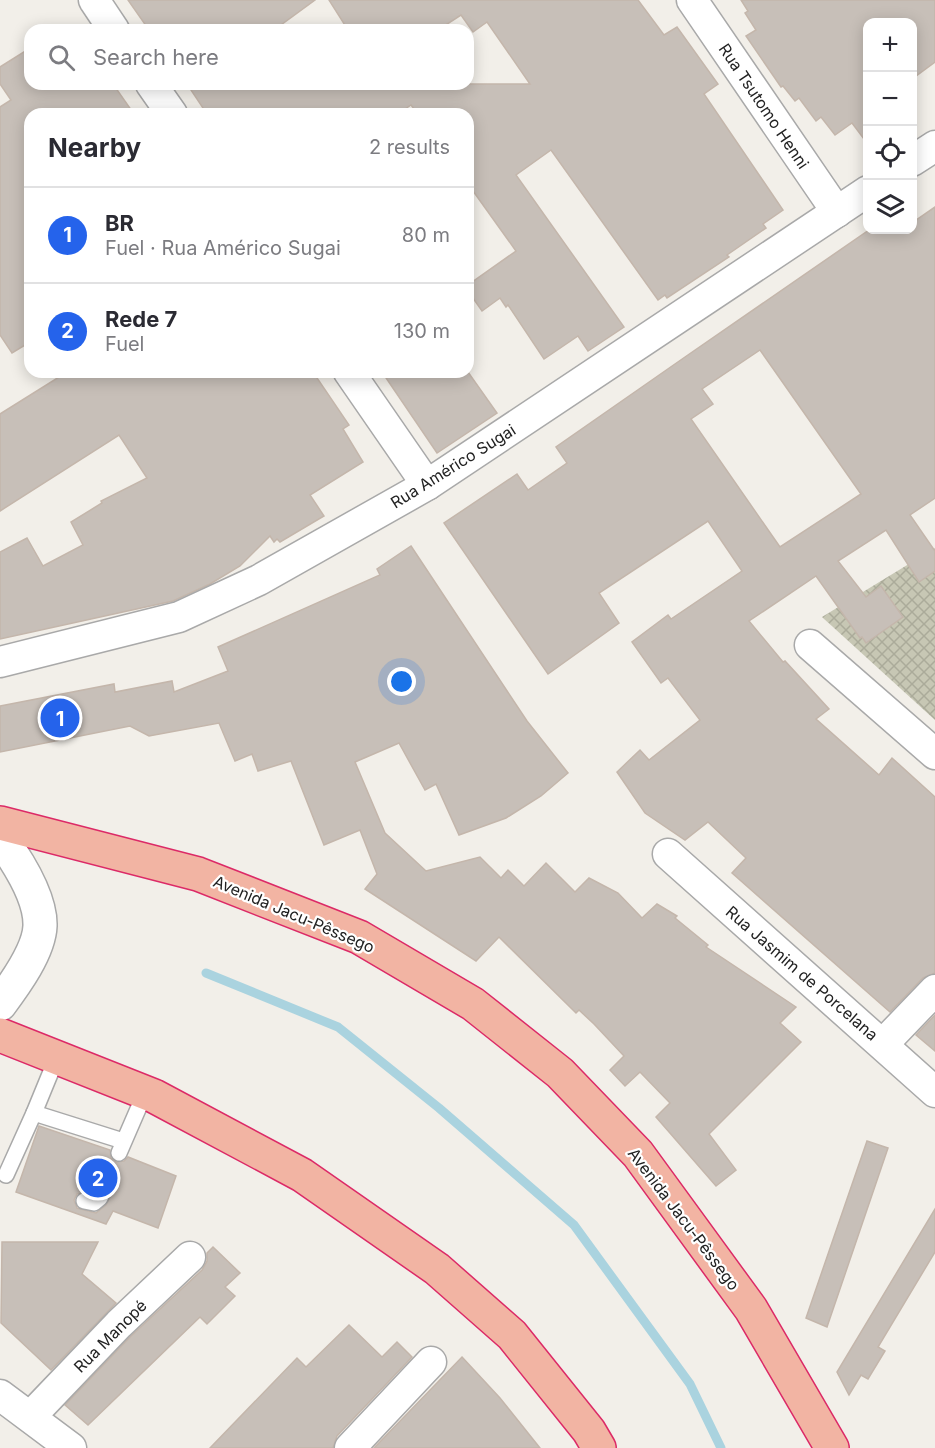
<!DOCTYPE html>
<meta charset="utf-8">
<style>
:root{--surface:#fff;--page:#f7f7f7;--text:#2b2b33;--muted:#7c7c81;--line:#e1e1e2;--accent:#2563eb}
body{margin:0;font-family:Inter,sans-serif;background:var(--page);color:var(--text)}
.controls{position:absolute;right:18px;top:18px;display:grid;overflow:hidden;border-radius:12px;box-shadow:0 3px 15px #0003}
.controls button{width:54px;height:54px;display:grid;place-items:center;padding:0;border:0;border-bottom:2px solid var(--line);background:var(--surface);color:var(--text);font:30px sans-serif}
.you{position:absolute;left:402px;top:682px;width:21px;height:21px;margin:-15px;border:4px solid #fff;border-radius:50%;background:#1a73e8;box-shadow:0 0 0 9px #1a73e833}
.badge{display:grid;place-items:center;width:39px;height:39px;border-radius:50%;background:var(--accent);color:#fff;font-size:20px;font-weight:700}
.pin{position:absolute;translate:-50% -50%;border:3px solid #fff;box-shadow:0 2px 6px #0006}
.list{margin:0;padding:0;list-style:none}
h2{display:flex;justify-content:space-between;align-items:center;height:78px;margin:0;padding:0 24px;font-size:26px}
h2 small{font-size:20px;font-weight:400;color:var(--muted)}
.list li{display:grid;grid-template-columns:39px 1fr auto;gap:18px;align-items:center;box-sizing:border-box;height:96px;padding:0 24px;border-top:2px solid var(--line)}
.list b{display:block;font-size:22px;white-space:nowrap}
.list p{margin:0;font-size:20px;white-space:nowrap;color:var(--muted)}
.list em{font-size:20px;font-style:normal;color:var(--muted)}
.icon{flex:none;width:33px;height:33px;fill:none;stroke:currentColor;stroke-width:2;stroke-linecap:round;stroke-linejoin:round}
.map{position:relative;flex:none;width:935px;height:1448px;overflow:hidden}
.search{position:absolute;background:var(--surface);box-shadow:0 3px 15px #0003;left:24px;top:24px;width:450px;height:66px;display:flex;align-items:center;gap:15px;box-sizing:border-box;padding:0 21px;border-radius:18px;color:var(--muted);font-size:22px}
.panel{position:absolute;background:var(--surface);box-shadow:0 3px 15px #0003;left:24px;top:108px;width:450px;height:270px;border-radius:18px}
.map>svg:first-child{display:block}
</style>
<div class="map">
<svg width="935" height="1448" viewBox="0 0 935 1448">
<defs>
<pattern id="construction-cross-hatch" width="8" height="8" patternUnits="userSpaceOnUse" patternTransform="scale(1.5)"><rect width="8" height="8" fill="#c7c7b4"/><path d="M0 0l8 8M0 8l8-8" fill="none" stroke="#abab9a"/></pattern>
</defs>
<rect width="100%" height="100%" fill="#f2efe9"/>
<polygon fill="url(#construction-cross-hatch)" points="935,548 935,720 822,617"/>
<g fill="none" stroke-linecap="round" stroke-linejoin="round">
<polyline stroke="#aad3df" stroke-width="9" points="206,973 338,1027 439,1108 574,1225 690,1384 721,1448"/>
</g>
<g fill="#c7bfb8" stroke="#c4b6ab" stroke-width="1.5" fill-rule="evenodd">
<polygon points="128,0 315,0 274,30 149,30"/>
<polygon points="329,0 638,0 664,35 677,27 718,84 704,94 783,210 763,224 766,228 727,255 729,257 667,298 665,295 658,300 551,150 516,175 624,327 588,351 578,336 544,359 508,305 506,307 500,298 482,311 468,291 468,285 516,251 468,184 468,114 418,114 411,105 398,114 207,114 187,84 530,84 487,22 473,32 461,15 438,30 348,30"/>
<polygon points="741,0 935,0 935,62 912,79 912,22 867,22 867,143 852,123 835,135 821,117 816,121 799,98 795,101 783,86 781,87 746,36 756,30 745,13 748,11"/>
<polygon points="30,48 30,84 113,84 134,114 30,114 30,342 12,353 0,335 0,107 11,100 0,84 0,67"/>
<path d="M935 207V498L910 515 935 551V571L919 582 886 530 838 561 866 597 881 586 903 617 866 643 862 637 860 638 816 576 749 621 783 662 785 661 829 709 816 719 879 775 892 758 935 797V973L923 978 890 1012 732 873 746 858 708 822 685 840 645 813 617 772 640 750 649 760 700 720 668 678 661 683 632 642 668 615 671 619 742 571 708 521 599 593 619 623 548 674 444 523 517 474 528 490 567 463 556 447 685 357 869 230H912V223ZM760 350 861 494 780 547 691 419 713 404 702 389Z"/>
<polygon points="67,372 313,372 349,425 343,429 363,462 310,495 324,516 280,542 277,539 274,542 270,536 240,566 210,584 173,601 0,639 0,552 27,538 43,566 83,545 71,522 102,503 101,501 147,478 119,435 0,511 0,414"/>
<polygon points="382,372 468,372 497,413 437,453"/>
<polygon points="411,546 527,721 568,773 541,796 506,818 459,835 436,784 425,790 399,743 355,762 385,833 426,871 480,857 501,878 508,870 524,886 546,863 575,892 589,878 618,893 642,918 657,904 677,916 675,918 708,945 706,947 796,1007 780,1023 801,1042 709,1134 736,1170 716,1186 656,1117 670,1103 640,1072 625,1086 610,1070 624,1056 594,1024 579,1010 576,1013 499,937 476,961 365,889 377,874 360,830 324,845 291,761 258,771 252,754 235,761 219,723 149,736 130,726 0,752 0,706 114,684 115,692 172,681 174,692 228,671 218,647 380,575 377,569"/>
<polygon points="935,1015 935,1051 916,1035"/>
<path d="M39 1126 110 1150 111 1158 116 1162 124 1161 128 1157 176 1176 158 1228 113 1211 106 1224 16 1192ZM102 1182 108 1184 113 1191 106 1205 96 1213 77 1208 74 1200 77 1194 91 1193Z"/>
<polygon points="867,1141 888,1148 827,1327 806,1318"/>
<polygon points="935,1209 935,1252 878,1347 885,1351 868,1379 861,1375 849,1395 837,1372"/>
<polygon points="2,1242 98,1242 82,1274 116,1303 51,1370 1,1323"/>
<polygon points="213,1247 240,1273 225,1287 235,1296 207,1324 200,1317 88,1425 65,1405 131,1336 202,1270 207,1261 207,1253"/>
<polygon points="349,1325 382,1357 397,1342 412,1357 337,1436 333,1448 210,1448 297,1358 306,1367"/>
<polygon points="462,1357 500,1398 540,1448 374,1448"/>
</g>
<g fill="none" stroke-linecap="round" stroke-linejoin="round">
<defs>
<g id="service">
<polyline points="57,1057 34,1113 123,1141"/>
<polyline points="119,1153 145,1093"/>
<polyline points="6,1175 34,1113"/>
<polyline points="84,1201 94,1203 100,1198 103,1192"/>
</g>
<g id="minor">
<polyline points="94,0 114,30"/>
<polyline points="692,0 837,212"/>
<polyline points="151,84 172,114"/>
<polyline points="912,161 935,146"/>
<polyline points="349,372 427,485"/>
<polyline points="810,645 935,754"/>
<polyline points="0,662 179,617 259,580 427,485 868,191"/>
<polyline points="668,854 935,1092"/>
<polyline points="883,1044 935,990"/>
<polyline points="0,1395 71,1448"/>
<polyline points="31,1416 119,1324 190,1257"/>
<polyline points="350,1448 431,1362"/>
</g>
<path id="tertiary" d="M0 837C16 859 41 897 40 926 39 951 15 984 0 1004"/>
<g id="trunk">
<polyline points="0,823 198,874 359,937 473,1004 560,1073 638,1154 751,1309 832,1448"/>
<polyline points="0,1035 154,1096 302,1175 437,1269 512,1335 589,1431 599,1448"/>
</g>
</defs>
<use href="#service" stroke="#a9a9a9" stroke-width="18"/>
<use href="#minor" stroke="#a9a9a9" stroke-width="33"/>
<use href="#tertiary" stroke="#a9a9a9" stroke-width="36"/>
<use href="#trunk" stroke="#dc2a67" stroke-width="36"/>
<use href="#service" stroke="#fff" stroke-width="15"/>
<use href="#minor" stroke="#fff" stroke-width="30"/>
<use href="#tertiary" stroke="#fff" stroke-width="33"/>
<use href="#trunk" stroke="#f2b4a3" stroke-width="33"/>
</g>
<g text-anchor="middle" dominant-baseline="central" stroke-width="4.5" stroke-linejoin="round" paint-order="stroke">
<g font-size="16" fill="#222" stroke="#fff">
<text transform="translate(764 106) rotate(56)">Rua Tsutomo Henni</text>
<text transform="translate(453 466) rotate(-32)">Rua Américo Sugai</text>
<text transform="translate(294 914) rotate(23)">Avenida Jacu-Pêssego</text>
<text transform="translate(802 973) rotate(41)">Rua Jasmim de Porcelana</text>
<text transform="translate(684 1219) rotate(53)">Avenida Jacu-Pêssego</text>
<text transform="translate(110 1336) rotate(-45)">Rua Manopé</text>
</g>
</g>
</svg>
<div class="controls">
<button>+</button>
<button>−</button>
<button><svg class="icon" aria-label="locate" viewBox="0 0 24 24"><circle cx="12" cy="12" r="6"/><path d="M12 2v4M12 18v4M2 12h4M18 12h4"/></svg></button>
<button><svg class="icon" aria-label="layers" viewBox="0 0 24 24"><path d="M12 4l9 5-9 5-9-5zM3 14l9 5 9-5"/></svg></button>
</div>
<div class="you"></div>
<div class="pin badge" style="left:60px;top:718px">1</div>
<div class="pin badge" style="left:98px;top:1178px">2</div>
<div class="search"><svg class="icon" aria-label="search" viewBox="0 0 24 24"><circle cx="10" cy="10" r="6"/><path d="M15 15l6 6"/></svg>Search here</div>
<section class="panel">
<h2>Nearby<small>2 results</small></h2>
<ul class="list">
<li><span class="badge">1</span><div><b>BR</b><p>Fuel · Rua Américo Sugai</p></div><em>80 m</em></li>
<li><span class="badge">2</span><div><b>Rede 7</b><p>Fuel</p></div><em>130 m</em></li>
</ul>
</section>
</div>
